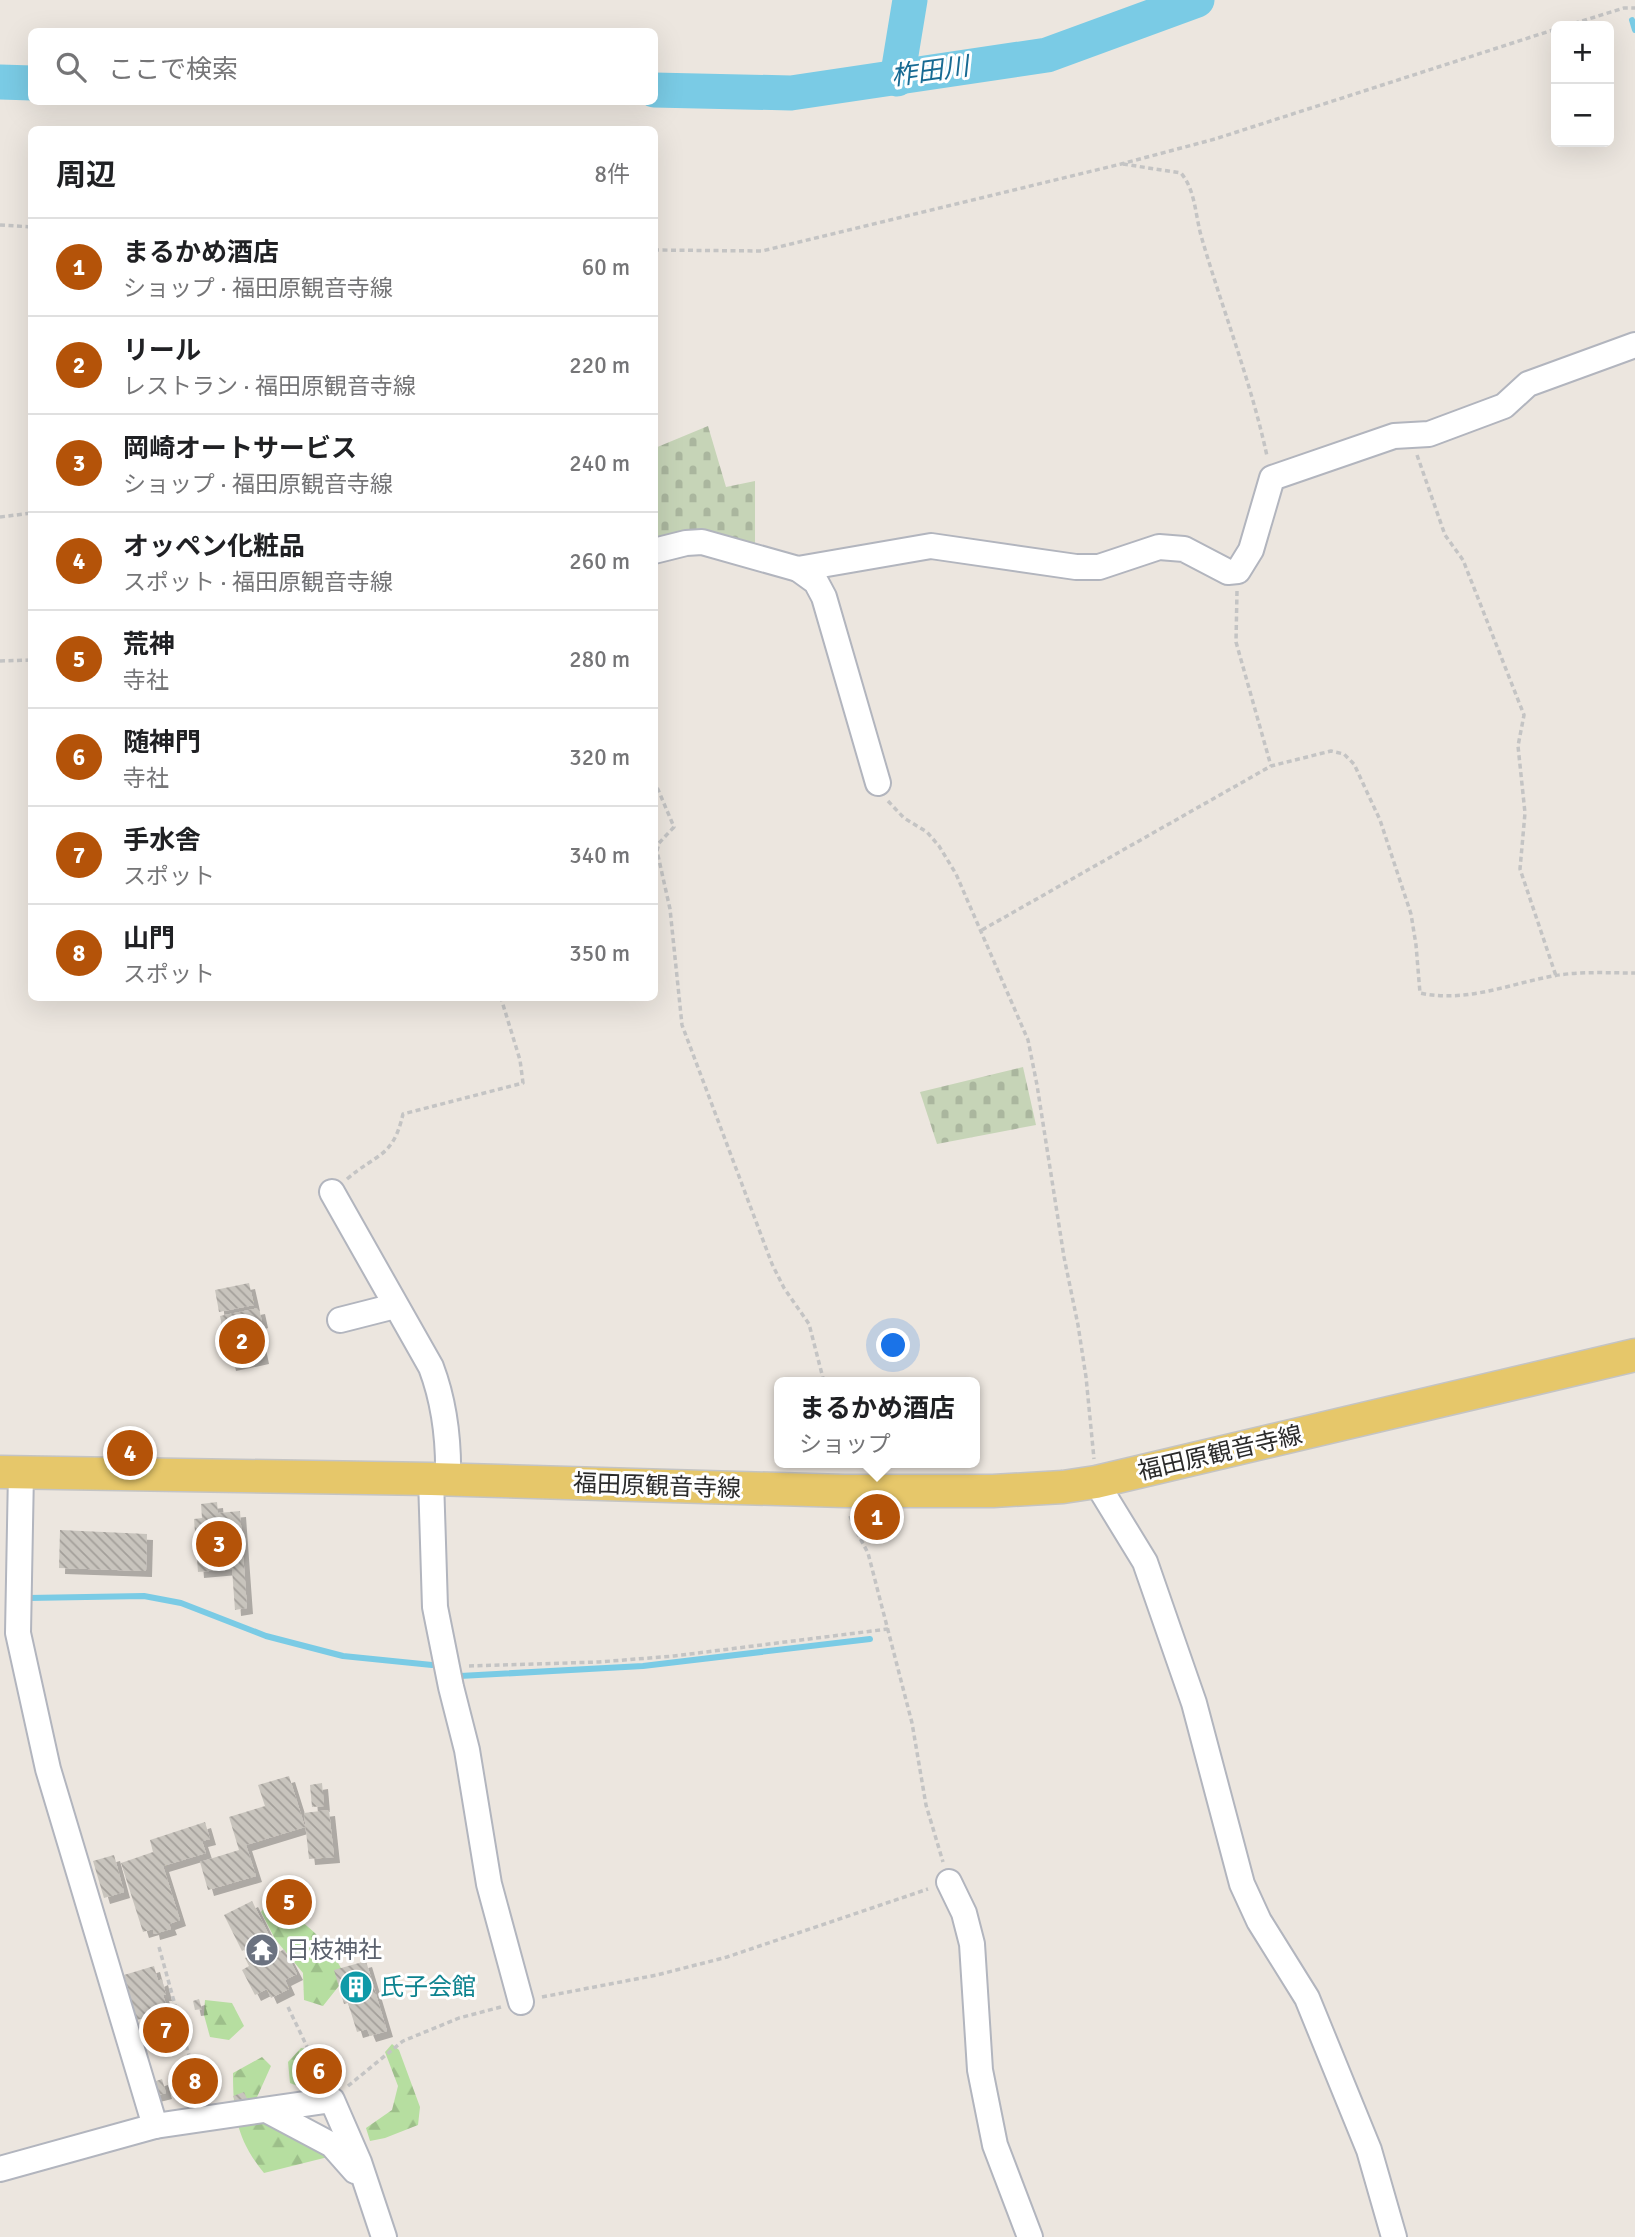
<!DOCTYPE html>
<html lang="ja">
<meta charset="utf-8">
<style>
:root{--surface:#fff;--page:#f6f6f6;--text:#202124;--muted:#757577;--line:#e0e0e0;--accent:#b45309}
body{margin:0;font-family:Signika,"Noto Sans JP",sans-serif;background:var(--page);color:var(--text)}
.controls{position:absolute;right:21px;top:21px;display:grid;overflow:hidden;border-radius:10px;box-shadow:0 7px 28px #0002}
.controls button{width:63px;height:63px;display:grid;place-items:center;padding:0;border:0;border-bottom:2px solid var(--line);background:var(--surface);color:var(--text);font:35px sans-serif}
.you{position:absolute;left:894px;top:1346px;width:24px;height:24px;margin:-18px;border:5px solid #fff;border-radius:50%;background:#1a73e8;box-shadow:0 0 0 10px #1a73e833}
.badge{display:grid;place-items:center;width:46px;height:46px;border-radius:50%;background:var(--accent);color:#fff;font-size:23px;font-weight:700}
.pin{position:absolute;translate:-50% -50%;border:4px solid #fff;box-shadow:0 2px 7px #0006}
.popup{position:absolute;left:774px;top:1377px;width:206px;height:91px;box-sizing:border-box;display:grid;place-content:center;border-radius:10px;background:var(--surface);filter:drop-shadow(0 2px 5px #0005);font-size:23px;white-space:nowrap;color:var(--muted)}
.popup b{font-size:26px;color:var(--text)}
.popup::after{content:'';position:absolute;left:50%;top:100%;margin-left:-14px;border:14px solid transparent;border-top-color:var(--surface)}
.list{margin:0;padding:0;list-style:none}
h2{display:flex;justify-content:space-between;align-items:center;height:91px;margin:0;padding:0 28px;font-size:30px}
h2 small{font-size:23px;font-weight:400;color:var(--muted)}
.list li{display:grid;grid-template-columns:46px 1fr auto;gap:21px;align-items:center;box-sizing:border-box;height:98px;padding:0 28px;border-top:2px solid var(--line)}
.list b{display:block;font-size:26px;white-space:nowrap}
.list p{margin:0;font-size:23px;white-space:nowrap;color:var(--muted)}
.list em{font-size:23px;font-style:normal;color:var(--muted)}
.icon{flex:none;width:38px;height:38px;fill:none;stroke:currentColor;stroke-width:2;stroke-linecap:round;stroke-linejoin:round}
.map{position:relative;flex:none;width:1635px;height:2237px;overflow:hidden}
.search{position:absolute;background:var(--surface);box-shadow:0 7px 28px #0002;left:28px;top:28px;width:630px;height:77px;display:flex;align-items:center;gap:18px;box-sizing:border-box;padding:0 24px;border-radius:10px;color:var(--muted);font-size:26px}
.panel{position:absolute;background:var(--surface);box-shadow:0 7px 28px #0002;left:28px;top:126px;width:630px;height:875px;border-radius:10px}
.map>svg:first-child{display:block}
</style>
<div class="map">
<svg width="1635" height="2237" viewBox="0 0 1635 2237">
<defs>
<pattern id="forest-firs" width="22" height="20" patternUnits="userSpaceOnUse" patternTransform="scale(1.75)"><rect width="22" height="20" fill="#b6dea0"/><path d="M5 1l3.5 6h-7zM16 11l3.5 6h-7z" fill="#9dbf8a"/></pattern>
<pattern id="cemetery-stones" width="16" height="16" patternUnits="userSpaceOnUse" patternTransform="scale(1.75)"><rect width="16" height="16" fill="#c6d4b7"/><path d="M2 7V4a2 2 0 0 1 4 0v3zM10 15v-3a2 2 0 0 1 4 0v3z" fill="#aab69e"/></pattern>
<pattern id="building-back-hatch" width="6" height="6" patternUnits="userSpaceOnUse" patternTransform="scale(1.75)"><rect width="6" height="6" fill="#c8c4bd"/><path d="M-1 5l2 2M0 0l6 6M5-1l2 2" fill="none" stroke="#a39f9a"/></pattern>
<filter id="shadow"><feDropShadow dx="6" dy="6" stdDeviation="0" flood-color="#0004"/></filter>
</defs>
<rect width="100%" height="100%" fill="#ece6df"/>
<g fill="url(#forest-firs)">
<path d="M270 1900C308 1925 325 1936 346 1977L323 2006 304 2000 303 1973 275 1939 261 1912Z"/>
<polygon points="205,2000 232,2003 244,2026 229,2040 210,2037 204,2015"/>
<polygon points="392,2044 399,2050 420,2107 418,2125 385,2138 370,2141 366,2128 392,2110 398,2086 385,2052"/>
<path d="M301 2048C317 2050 335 2052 341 2069L305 2089 290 2083 288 2062Z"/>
<path d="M262 2057 271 2066 248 2117 277 2124 326 2146 328 2157 264 2173C237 2140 233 2114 233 2073Z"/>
</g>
<g fill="url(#cemetery-stones)">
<polygon points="708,426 726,487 755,481 755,545 655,539 655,448"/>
<polygon points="1023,1067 1036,1125 937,1144 920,1092"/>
</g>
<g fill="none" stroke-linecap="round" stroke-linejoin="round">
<g stroke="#7acbe5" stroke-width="6">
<polyline points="1632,20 1635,30"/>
<polyline points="28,1598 144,1596 181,1603 266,1636 343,1656 432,1665"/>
<polyline points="460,1676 643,1666 870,1639"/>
</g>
<g stroke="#7acbe5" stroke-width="35">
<polyline points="897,79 910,0"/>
<polyline points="0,82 32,83"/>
<polyline points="654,90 791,93 1047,55 1197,0"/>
</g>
</g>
<g fill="url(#building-back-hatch)" filter="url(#shadow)">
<polygon points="249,1283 254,1305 219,1312 215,1290"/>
<polygon points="259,1308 262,1322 256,1324 263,1358 230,1365 220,1316"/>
<polygon points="114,1448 147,1449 146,1458 113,1458"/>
<polygon points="217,1502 218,1513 240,1511 247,1608 235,1610 232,1569 198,1572 194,1519 202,1518 201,1504"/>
<polygon points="861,1509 894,1509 894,1525 860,1524"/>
<polygon points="60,1530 147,1534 146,1571 59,1568"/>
<polygon points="289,1776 305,1827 246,1845 256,1876 208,1890 200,1862 239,1850 229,1817 265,1806 258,1785"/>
<polygon points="322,1783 324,1806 312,1807 310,1785"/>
<polygon points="329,1810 334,1857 309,1859 304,1813"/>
<polygon points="205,1822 210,1839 202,1841 206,1853 163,1866 180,1920 169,1924 171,1929 154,1934 153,1929 143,1932 121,1863 153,1852 150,1840"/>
<polygon points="114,1855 124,1892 104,1898 93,1861"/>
<polygon points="292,1890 299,1908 285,1913 278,1896"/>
<polygon points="252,1901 270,1937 264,1940 267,1947 273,1944 278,1953 284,1949 297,1974 285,1980 289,1989 271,1998 267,1989 255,1995 242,1970 249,1966 245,1958 251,1955 248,1948 242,1951 224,1915"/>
<polygon points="366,1961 387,2031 370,2036 367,2029 357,2032 348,2003 344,2004 334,1970"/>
<polygon points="154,1966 158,1981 162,1979 166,1995 163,1995 168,2011 137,2020 124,1975"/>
<polygon points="199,1999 202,2009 195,2010 193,2001"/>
<polygon points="170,2023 173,2034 161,2037 159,2027"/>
<polygon points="326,2061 331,2072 313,2080 308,2069"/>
<polygon points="200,2072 204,2085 189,2090 185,2077"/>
<polygon points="162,2079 166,2093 154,2096 150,2083"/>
<polygon points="244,2092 248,2101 237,2105 233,2096"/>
</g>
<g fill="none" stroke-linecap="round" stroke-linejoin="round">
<defs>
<g id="minor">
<polyline points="654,551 686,543 702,542 798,569 931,546 1076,567 1099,567 1159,547 1184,549 1228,572 1238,571 1251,550 1272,478 1394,436 1429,434 1504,406 1528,384 1635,345"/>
<polyline points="798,569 816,582 824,597 878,783"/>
<path d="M332 1192 431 1367C445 1404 449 1441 448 1480"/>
<polyline points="340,1320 395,1306"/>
<polyline points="21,1472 18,1633 48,1769 155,2126"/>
<polyline points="431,1479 435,1607 451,1687 467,1750 489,1884 521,2002"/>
<polyline points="1096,1482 1145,1562 1194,1703 1242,1884 1259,1921 1307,1998 1369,2150 1394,2237"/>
<polyline points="949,1882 964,1913 972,1944 980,2070 995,2145 1030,2237"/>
<polyline points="268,2111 332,2145 355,2171"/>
<polyline points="0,2169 155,2126 332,2100 359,2162 384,2237"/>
</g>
<polyline id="major" points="0,1472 431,1479 844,1491 993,1491 1063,1487 1096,1482 1635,1355"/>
</defs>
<use href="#minor" stroke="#b2b5be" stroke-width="28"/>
<use href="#major" stroke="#c4c4c4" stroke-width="35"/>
<g stroke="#c4c4c4" stroke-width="3.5" stroke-dasharray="5 3.5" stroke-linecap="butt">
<polyline points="1566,26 1624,8 1635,8"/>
<path d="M1123 164 1181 173C1196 191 1195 216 1202 239 1223 311 1251 382 1267 456"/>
<polyline points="0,225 32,227"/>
<polyline points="654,250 762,251 1121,164 1215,139 1556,29"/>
<polyline points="1417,455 1445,535 1463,560 1524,715 1518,746 1525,813 1520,869 1556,976"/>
<polyline points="0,517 32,513"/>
<polyline points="1237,591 1236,642 1271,766"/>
<polyline points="0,661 32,660"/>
<polyline points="654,780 674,827 659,843 657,851 670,909 682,1025 772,1264 784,1288 809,1324 824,1382"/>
<polyline points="888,801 904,818 927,832 939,846 956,874 1028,1040 1037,1085 1064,1257 1078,1325 1086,1377 1094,1459"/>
<path d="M982 930 1271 766 1331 751 1344 754 1354 764 1380 820 1411 914 1416 945 1420 993C1466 1003 1509 984 1553 976 1580 971 1608 973 1635 973"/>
<path d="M347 1179C377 1153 393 1158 403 1114L523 1083 520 1060 501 998"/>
<polyline points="850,1516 854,1527 868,1553 912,1723 926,1805 943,1862"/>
<polyline points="469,1666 599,1662 674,1656 888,1629"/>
<polyline points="159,1947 201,2099"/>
<polyline points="542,1997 657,1975 727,1957 928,1889"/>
<polyline points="288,2007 323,2080"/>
<polyline points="348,2086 403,2041 459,2018 501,2007"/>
</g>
<use href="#minor" stroke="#fff" stroke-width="24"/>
<use href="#major" stroke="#e6c76a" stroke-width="32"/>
</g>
<defs>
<symbol id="temple-disc" viewBox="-11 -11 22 22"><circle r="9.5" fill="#6b7280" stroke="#fff"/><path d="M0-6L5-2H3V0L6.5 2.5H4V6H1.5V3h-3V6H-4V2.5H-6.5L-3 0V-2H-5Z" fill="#fff"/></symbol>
<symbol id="building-disc" viewBox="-11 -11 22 22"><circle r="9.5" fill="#0f9aa8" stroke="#fff"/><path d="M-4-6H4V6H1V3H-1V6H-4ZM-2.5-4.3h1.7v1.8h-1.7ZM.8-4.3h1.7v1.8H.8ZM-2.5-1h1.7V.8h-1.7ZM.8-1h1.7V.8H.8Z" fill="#fff"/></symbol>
</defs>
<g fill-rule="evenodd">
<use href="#temple-disc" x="243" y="1931" width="38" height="38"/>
<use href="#building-disc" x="337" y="1968" width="38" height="38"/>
</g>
<g text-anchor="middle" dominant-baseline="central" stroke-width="6" stroke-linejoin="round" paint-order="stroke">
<g font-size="24" fill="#2b2b2b" stroke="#fff">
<text transform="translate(1220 1453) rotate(-13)">福田原観音寺線</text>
<text transform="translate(657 1486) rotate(2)">福田原観音寺線</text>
</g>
<g font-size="24" fill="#5b616d" stroke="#fff" text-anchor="start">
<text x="286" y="1950">日枝神社</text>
</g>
<g font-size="24" fill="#0d838f" stroke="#fff" text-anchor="start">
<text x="380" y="1987">氏子会館</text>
</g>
<g font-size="26" font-style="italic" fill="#186b93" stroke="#fff">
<text transform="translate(930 72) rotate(-8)">柞田川</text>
</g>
</g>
</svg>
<div class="controls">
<button>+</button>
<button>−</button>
</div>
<div class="you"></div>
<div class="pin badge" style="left:877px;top:1517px">1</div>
<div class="popup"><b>まるかめ酒店</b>ショップ</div>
<div class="pin badge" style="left:242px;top:1341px">2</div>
<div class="pin badge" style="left:219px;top:1544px">3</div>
<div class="pin badge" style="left:130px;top:1453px">4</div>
<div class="pin badge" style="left:289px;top:1902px">5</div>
<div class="pin badge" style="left:319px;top:2071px">6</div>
<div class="pin badge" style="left:166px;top:2030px">7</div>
<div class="pin badge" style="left:195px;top:2081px">8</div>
<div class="search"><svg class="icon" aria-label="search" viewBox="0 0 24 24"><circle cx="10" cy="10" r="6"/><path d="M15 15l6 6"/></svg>ここで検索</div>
<section class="panel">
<h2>周辺<small>8件</small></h2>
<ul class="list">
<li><span class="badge">1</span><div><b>まるかめ酒店</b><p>ショップ · 福田原観音寺線</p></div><em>60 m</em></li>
<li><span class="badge">2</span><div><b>リール</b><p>レストラン · 福田原観音寺線</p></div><em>220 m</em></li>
<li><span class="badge">3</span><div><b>岡崎オートサービス</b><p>ショップ · 福田原観音寺線</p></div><em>240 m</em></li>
<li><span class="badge">4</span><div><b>オッペン化粧品</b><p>スポット · 福田原観音寺線</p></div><em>260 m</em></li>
<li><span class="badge">5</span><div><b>荒神</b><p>寺社</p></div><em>280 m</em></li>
<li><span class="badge">6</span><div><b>随神門</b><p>寺社</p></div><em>320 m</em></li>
<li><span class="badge">7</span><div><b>手水舎</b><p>スポット</p></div><em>340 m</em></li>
<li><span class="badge">8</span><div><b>山門</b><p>スポット</p></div><em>350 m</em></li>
</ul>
</section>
</div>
